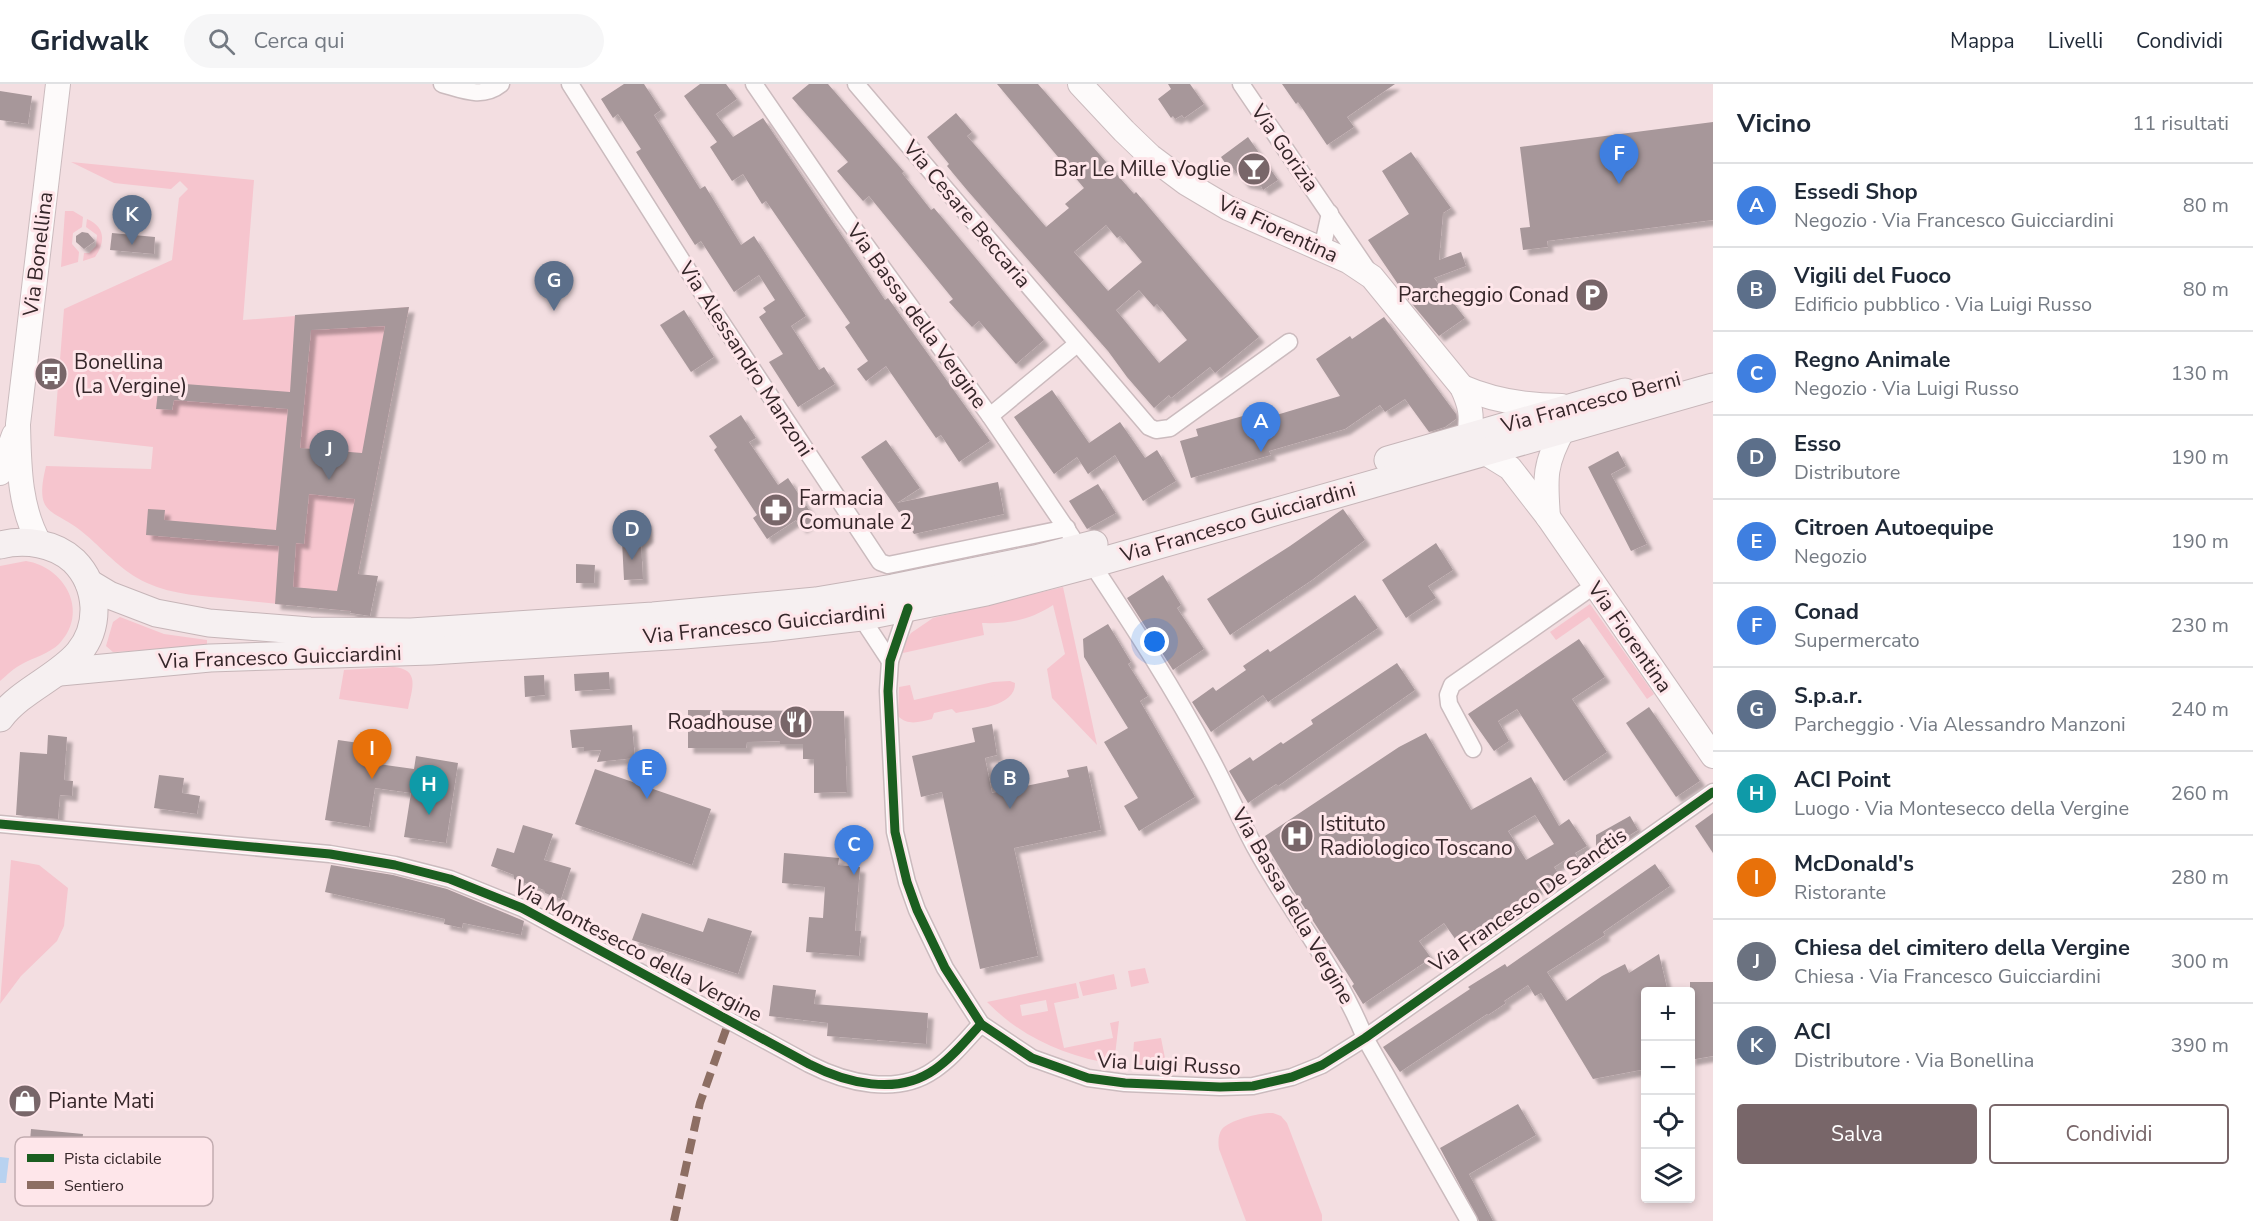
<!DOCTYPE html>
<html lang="it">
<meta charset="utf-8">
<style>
:root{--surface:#fff;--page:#f6f6f7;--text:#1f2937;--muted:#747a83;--line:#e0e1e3;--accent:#786669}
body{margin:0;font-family:"Nunito Sans",sans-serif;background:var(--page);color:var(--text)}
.controls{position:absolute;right:18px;bottom:18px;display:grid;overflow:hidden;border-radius:6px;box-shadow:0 3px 9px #0003}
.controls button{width:54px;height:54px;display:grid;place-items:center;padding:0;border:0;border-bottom:2px solid var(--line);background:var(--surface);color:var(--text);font:30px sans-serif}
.you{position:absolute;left:1155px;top:558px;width:21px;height:21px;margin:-15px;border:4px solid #fff;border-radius:50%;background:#1a73e8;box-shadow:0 0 0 9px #1a73e833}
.badge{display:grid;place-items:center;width:39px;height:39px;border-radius:50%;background:var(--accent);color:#fff;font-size:20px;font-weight:700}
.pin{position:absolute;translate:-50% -50px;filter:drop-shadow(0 2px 3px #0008)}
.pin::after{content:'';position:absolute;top:32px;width:21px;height:18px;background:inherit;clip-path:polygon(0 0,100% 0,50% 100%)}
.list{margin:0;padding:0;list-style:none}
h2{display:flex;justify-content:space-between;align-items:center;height:78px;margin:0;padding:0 24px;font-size:26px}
h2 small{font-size:20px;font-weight:400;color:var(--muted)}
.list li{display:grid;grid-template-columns:39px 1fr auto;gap:18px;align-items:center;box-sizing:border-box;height:84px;padding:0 24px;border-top:2px solid var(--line)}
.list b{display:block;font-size:22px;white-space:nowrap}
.list p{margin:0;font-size:20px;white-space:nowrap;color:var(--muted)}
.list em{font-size:20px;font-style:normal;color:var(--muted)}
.actions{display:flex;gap:12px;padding:18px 24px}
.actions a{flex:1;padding:14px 0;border:2px solid var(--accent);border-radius:6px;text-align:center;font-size:21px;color:var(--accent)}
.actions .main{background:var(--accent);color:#fff}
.icon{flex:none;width:33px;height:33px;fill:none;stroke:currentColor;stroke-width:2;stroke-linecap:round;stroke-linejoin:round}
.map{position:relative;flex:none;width:1713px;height:1137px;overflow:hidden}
header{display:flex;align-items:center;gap:36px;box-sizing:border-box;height:84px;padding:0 30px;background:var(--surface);border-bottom:2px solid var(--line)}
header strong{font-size:28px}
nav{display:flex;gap:33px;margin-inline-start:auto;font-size:21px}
.search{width:420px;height:54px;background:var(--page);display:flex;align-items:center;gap:15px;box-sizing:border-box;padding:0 21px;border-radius:33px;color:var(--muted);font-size:22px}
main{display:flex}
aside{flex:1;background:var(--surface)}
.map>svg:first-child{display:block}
</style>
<header>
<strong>Gridwalk</strong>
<div class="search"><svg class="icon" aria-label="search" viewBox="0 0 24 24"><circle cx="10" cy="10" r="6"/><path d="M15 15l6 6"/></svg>Cerca qui</div>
<nav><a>Mappa</a><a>Livelli</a><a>Condividi</a></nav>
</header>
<main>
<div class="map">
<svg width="1713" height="1137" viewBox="0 0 1713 1137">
<defs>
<filter id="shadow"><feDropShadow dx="5.5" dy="5.5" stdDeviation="1.5" flood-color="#0004"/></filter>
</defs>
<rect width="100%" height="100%" fill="#f3dee1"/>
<g fill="#f6c5ce" fill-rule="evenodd">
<path d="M71 78 254 96 243 236 409 223 351 527C311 523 272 520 232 515 204 512 173 511 147 499 121 487 107 469 86 451 55 423 33 436 46 382L151 385 153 363 54 352 64 225 172 176 179 114 188 105 180 97 171 105 114 99Z"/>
<polygon points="65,127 73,127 83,133 82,143 73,149 72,160 79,168 78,178 61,183"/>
<path d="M87 135C105 143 106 157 95 173L83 177 84 169H89L96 162 97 151 86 143Z"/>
<path d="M26 477C65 483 90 528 59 560 50 569 33 574 22 580 14 584 7 591 0 597V482Z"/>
<path d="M1063 503 1097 661 1052 614 1047 585 1065 570 1053 521C1030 536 1009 540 982 539L984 551 903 569V561L911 549 933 534Z"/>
<polygon points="1590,520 1654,610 1647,615 1589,533 1556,556 1550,548"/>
<polygon points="120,533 164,550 207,556 207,563 113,568 106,562 113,538"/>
<path d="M393 583C421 585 412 605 408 625L339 615 344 586Z"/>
<path d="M1010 597 1015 599C1016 623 974 625 956 629L952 625 934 629 932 635C919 638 908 642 898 632L899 603 910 601 914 616 993 598Z"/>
<polygon points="11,776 39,781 68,804 64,842 57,857 21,892 0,920"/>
<polygon points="1145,884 1149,899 1131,903 1128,887"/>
<polygon points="1114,890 1117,905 1083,912 1079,898"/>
<path d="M1076 899 1079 914 1054 919 1064 964 1113 954 1110 939 1119 937 1114 980C1066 973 1021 953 987 918ZM1046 916 1048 927 1022 932 1020 921Z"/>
<polygon points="1161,954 1167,984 1132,982 1134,958"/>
<path d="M1273 1029 1281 1032 1287 1039 1322 1131V1137H1246L1219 1065C1218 1058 1218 1051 1222 1045 1229 1036 1262 1028 1273 1029Z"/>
</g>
<polygon fill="#b8d2f0" points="0,1073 9,1074 6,1099 0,1099"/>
<g fill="#a7979a" fill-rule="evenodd" filter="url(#shadow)">
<polygon points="624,0 644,0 661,26 654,31 700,105 705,102 741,161 754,152 806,232 791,242 819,286 824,283 835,300 798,323 769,278 783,270 759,233 766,228 763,224 775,216 759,191 734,208 701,157 695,161 636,68 641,65 618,30 613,34 601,15"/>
<polygon points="700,0 726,0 737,15 716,30 733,53 763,34 885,216 888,214 990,357 959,378 941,351 936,354 886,282 866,297 857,285 868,277 845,243 850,239 766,117 762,120 743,90 732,97 710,63 717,58 684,12"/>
<polygon points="809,0 828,0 904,88 902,89 931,126 934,124 1044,256 1016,280 979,237 972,243 949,218 953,215 869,112 863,117 837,87 848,78 792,14"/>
<path d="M997 0H1038L1134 110 1136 108 1259 253 1215 289 1210 283 1171 314 1169 311 1154 324 1127 293 1108 267 967 106 947 82 949 80 927 53 956 29 972 48 967 52 1046 143 1069 124 1065 120 1084 104ZM1106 141 1117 154 1120 152 1142 178 1108 207 1074 168ZM1139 206 1154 223 1157 220 1187 256 1159 279 1116 226Z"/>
<polygon points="1168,0 1190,0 1204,20 1184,34 1182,31 1175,35 1173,32 1171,34 1158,15 1171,5"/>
<polygon points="1282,0 1395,0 1347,33 1354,43 1327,61 1298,18 1296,20"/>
<polygon points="0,7 32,12 28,40 0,36"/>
<polygon points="1713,38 1713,136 1547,157 1548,163 1523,166 1520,144 1530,143 1520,63"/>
<polygon points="1248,53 1278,96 1263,106 1261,102 1244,99 1233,84 1230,86 1221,73"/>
<polygon points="1411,68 1451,124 1443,129 1439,176 1461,168 1466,182 1434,194 1465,234 1439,252 1408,215 1368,156 1409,130 1382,87"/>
<polygon points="82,148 88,149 95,157 84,165 76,158 76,152"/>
<polygon points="112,149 155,153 154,170 110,166"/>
<path d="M409 223 358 490 378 492 370 532 350 529 351 527 275 520 279 462 146 451 148 425 165 426 164 436 276 446 288 325 174 316 172 326 156 325 159 298 290 308 295 231ZM385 242 362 369 300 364 311 246ZM309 410 355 415 337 507 293 503 296 459 304 460Z"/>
<polygon points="684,226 714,273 691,288 660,241"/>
<polygon points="1384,233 1456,330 1456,335 1445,343 1429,348 1405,315 1385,328 1380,321 1345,345 1269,367 1271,371 1191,394 1180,357 1198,352 1196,345 1261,327 1263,335 1340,312 1316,275 1350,252 1352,255"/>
<polygon points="1052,306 1089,359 1120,338 1145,374 1157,366 1176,397 1143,417 1115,371 1088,390 1077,373 1054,390 1014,333"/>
<polygon points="741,331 756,354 749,358 778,401 788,394 815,435 801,444 796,436 767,455 753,434 757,431 714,366 717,363 709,352"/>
<polygon points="886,356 920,404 897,419 998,398 1004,430 914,450 861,373"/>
<polygon points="1618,367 1626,382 1611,390 1647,460 1631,467 1588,383"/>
<polygon points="1098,400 1116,429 1087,445 1069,417"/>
<polygon points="1343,425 1365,456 1312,496 1230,551 1207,515 1290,462"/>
<polygon points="646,436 648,453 641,459 643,495 624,496 621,437"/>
<polygon points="1436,459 1453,486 1428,502 1436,514 1406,534 1382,496"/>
<polygon points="576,480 595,481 594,499 576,499"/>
<polygon points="1163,491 1181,521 1177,524 1204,565 1173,586 1127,514"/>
<polygon points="1355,511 1378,544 1268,618 1263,611 1211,648 1192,618 1213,603 1216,607 1246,586 1243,582 1268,565 1270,568"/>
<polygon points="1108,540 1131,578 1128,580 1148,612 1140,617 1195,713 1139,747 1124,722 1138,714 1104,658 1128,644 1084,573 1083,555"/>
<polygon points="1579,555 1605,593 1572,615 1607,668 1564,697 1517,625 1498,637 1509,657 1494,667 1468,630"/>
<polygon points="1397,579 1415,606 1278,702 1276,700 1248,719 1229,687 1250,673 1253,677 1281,658 1283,660 1313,640 1311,636"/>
<polygon points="609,588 610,605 575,607 574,590"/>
<polygon points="544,591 545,611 525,613 524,592"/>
<polygon points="1649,623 1700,697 1676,713 1626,639"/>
<polygon points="688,626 844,627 847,708 814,709 814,675 803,675 803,660 780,660 780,657 747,658 746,664 688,664"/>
<polygon points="992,640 997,671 985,674 992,709 1069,693 1067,686 1087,682 1101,746 1014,764 1038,872 980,885 942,708 921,713 912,672 975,658 972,644"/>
<polygon points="632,641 635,674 597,678 601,666 584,667 584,663 572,664 570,646"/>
<path d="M1426 649 1471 726 1531 693 1559 742 1569 735 1587 762 1575 769 1580 777 1570 783 1565 776 1554 783 1559 790 1458 859 1444 839 1419 857 1431 874 1363 920 1352 902 1354 900 1293 806 1262 754 1399 663ZM1535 731 1554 760 1526 776 1508 747Z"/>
<polygon points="48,651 67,653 64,696 73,697 72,712 60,711 58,735 16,731 20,668 47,670"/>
<polygon points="338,656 380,662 378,680 414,685 416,672 458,679 446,759 404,753 411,709 375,704 369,743 325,736"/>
<polygon points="595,685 711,725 692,781 575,740"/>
<polygon points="159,691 184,694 182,709 200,712 197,730 154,724"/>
<polygon points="1713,729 1713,769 1695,742"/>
<polygon points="1630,732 1638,746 1596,772 1596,751"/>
<polygon points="523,741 553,750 544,776 571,784 561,815 545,809 544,806 514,795 514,791 491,782 497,764 514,769"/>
<polygon points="784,769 839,774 838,781 860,783 855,847 861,847 859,872 806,868 809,833 823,834 825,803 782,799"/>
<polygon points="1655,780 1670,802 1603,848 1605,851 1547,888 1566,917 1602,892 1625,880 1629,889 1659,870 1668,908 1646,908 1646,985 1593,995 1541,909 1535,912 1528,901 1504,917 1506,919 1488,931 1487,930 1400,988 1383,963 1470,905 1468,903 1505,880 1507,883"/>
<polygon points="331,781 393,791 447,805 524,837 521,851 463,839 462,844 444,840 445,835 325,808"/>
<polygon points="642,829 703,848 708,834 752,847 738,890 632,856"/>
<polygon points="1690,898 1713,898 1713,972 1690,976"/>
<polygon points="773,901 816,906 814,920 928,929 926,960 827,952 828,939 769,932"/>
<polygon points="1518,1020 1536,1051 1469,1090 1493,1137 1479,1137 1440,1064"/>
<polygon points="31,1045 83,1050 77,1109 26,1104"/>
</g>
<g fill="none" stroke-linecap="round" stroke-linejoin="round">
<defs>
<g id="street">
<path d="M442 0C463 6 482 15 501 0"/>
<polyline points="570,0 708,218 880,478 888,481 898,479 1067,444"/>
<polyline points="754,0 844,131 990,332 1072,453"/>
<polyline points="856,0 1149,343 1156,346 1170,344 1289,258"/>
<polyline points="1241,0 1367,185"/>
<polyline points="1322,165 1330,129"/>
<polyline points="990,332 1077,260"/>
<path d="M1092 480C1133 542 1174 605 1209 671 1226 702 1239 734 1256 765 1291 829 1338 886 1365 954L1469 1137"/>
<polyline points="908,524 890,577 888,607 895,748 907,798 917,826 945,884 981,940 1032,974 1088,994 1125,999 1220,1003 1253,1002 1292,993 1322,981 1365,954 1713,708"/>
<polyline points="861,533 890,577"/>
<polyline points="1473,665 1449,620 1448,611 1452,601 1595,501"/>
<path d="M0 740 330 770 395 781 450 795 522 824 809 980C846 999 897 1012 934 986 952 974 966 956 981 940"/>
</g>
<g id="secondary">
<path d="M1080 0 1124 47 1150 72 1186 99 1228 124 1348 177 1372 193 1462 303C1470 320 1473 332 1469 351"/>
<path d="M1462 303C1494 317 1526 322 1562 322"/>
<polyline points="1484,368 1510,384 1548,433 1713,672"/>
<polyline points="0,389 14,351"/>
<path d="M1548 433C1545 393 1544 380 1564 344"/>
<path d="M40 460C19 424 19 381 18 340L58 0"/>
</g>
<g id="primary">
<polyline points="1388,376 1625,308"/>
<path d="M0 461C25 455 55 459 74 477 86 489 93 505 94 523 96 585 31 593 0 634"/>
<polyline points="89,499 109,511 156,529 209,539 310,547 411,548 653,532 816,517 893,504 1035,475 1094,460"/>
<polyline points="60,588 210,574 431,567 684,551 768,544 861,533 986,508 1092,480 1713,303"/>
</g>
</defs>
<use href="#street" stroke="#cbbbbe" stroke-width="19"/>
<use href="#secondary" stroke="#cbbbbe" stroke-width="26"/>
<use href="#primary" stroke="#c6b5b8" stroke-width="29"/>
<use href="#street" stroke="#fdfafa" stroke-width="16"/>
<use href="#secondary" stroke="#fdfafa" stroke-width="24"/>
<use href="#primary" stroke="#f6f0f1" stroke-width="27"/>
<polyline stroke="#8d6e63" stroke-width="8" stroke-dasharray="15 8" stroke-linecap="butt" points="674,1137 700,1019 729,937"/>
<defs>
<g id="cycleway">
<polyline points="908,524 890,577 888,607 895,748 907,798 917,826 945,884 981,940 1032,974 1088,994 1125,999 1220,1003 1253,1002 1292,993 1322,981 1365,954 1713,708"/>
<path d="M0 740 330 770 395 781 450 795 522 824 809 980C846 999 897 1012 934 986 952 974 966 956 981 940"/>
</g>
</defs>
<use href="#cycleway" stroke="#fee6ea" stroke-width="13"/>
<use href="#cycleway" stroke="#1b5e20" stroke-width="9"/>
</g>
<defs>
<symbol id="bar-disc" viewBox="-11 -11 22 22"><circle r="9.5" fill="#786669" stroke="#fee6ea"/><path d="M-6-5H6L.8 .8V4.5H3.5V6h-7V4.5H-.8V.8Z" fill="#fff"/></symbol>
<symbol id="parking-disc" viewBox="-11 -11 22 22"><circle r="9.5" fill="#786669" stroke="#fee6ea"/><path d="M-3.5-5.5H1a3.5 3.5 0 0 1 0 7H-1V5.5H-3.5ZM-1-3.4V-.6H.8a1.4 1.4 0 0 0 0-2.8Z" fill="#fff"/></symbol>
<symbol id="bus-disc" viewBox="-11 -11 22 22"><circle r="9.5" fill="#786669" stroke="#fee6ea"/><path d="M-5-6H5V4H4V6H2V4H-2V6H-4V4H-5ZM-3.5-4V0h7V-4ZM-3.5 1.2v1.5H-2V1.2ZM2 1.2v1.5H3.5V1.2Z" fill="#fff"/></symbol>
<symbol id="pharmacy-disc" viewBox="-11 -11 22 22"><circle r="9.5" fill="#786669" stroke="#fee6ea"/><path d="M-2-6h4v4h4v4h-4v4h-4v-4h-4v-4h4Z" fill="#fff"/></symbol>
<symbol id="restaurant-disc" viewBox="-11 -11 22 22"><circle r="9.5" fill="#786669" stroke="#fee6ea"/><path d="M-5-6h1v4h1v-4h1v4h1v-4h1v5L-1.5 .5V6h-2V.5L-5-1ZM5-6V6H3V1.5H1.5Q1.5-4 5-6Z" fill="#fff"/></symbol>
<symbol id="hospital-disc" viewBox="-11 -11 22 22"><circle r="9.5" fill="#786669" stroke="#fee6ea"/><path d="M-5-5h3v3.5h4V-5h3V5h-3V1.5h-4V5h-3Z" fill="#fff"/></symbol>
<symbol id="shop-disc" viewBox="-11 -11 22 22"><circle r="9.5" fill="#786669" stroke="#fee6ea"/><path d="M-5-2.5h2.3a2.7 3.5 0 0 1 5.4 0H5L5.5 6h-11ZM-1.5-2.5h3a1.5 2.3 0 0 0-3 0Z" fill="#fff"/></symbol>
</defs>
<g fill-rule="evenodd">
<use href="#bar-disc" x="1235" y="66" width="38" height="38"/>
<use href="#parking-disc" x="1573" y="192" width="38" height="38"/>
<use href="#bus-disc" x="32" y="271" width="38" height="38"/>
<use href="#pharmacy-disc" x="757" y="407" width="38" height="38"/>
<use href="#restaurant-disc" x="777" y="619" width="38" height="38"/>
<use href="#hospital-disc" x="1278" y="733" width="38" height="38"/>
<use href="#shop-disc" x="6" y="998" width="38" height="38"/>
</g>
<g text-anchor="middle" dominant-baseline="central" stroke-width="6" stroke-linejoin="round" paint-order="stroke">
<g font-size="21" fill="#352629" stroke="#fee6ea">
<text transform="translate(1285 64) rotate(55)">Via Gorizia</text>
<text transform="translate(967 130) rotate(50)">Via Cesare Beccaria</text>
<text transform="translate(1278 145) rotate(25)">Via Fiorentina</text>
<text transform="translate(38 170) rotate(-83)">Via Bonellina</text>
<text transform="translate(917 232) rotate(54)">Via Bassa della Vergine</text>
<text transform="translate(746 275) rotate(57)">Via Alessandro Manzoni</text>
<text transform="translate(1591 318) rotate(-15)">Via Francesco Berni</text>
<text transform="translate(1238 438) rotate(-16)">Via Francesco Guicciardini</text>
<text transform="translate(764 540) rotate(-6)">Via Francesco Guicciardini</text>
<text transform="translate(1630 553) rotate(55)">Via Fiorentina</text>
<text transform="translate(280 573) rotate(-2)">Via Francesco Guicciardini</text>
<text transform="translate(1528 816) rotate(-35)">Via Francesco De Sanctis</text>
<text transform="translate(1293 822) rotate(60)">Via Bassa della Vergine</text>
<text transform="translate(638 867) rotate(28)">Via Montesecco della Vergine</text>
<text transform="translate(1169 980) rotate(3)">Via Luigi Russo</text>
</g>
<g font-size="21" fill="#352629" stroke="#fee6ea" text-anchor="start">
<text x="1231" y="85" text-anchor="end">Bar Le Mille Voglie</text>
<text x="1569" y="211" text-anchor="end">Parcheggio Conad</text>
<text x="74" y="278">Bonellina<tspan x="74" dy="24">(La Vergine)</tspan></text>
<text x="799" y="414">Farmacia<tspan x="799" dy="24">Comunale 2</tspan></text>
<text x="773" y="638" text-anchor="end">Roadhouse</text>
<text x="1320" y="740">Istituto<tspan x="1320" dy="24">Radiologico Toscano</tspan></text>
<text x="48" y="1017">Piante Mati</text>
</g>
</g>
<rect x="15" y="1053" width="198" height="69" rx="9" fill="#fee6ea" stroke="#c2acb0" stroke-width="1.5"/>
<rect x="27" y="1070" width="27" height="8" fill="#1b5e20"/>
<rect x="27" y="1097" width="27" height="8" fill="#8d6e63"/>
<g font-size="16" fill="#352629">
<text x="64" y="1080">Pista ciclabile</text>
<text x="64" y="1107">Sentiero</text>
</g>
</svg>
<div class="controls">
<button>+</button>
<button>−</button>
<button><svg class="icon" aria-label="locate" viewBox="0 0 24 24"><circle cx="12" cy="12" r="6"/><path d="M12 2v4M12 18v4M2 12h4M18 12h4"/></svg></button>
<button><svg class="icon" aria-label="layers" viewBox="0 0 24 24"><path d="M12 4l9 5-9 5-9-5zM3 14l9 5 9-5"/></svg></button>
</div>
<div class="you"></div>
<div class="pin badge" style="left:1261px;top:368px;background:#3f7fe0">A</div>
<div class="pin badge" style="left:1010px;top:725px;background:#5c6f8a">B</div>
<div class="pin badge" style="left:854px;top:791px;background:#3f7fe0">C</div>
<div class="pin badge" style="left:632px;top:476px;background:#5c6f8a">D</div>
<div class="pin badge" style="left:647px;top:715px;background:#3f7fe0">E</div>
<div class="pin badge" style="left:1619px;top:100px;background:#3f7fe0">F</div>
<div class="pin badge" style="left:554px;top:227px;background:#5c6f8a">G</div>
<div class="pin badge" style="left:429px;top:731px;background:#0f9aa8">H</div>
<div class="pin badge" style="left:372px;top:695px;background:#e8710a">I</div>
<div class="pin badge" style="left:329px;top:396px;background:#6b7280">J</div>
<div class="pin badge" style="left:132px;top:161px;background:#5c6f8a">K</div>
</div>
<aside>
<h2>Vicino<small>11 risultati</small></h2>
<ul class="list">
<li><span class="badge" style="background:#3f7fe0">A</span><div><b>Essedi Shop</b><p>Negozio · Via Francesco Guicciardini</p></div><em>80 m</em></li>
<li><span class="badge" style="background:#5c6f8a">B</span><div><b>Vigili del Fuoco</b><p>Edificio pubblico · Via Luigi Russo</p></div><em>80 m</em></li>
<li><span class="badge" style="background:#3f7fe0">C</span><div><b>Regno Animale</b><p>Negozio · Via Luigi Russo</p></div><em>130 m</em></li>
<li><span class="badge" style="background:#5c6f8a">D</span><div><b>Esso</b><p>Distributore</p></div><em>190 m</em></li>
<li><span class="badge" style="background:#3f7fe0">E</span><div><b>Citroen Autoequipe</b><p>Negozio</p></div><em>190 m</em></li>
<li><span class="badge" style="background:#3f7fe0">F</span><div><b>Conad</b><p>Supermercato</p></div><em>230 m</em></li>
<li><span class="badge" style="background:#5c6f8a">G</span><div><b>S.p.a.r.</b><p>Parcheggio · Via Alessandro Manzoni</p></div><em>240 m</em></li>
<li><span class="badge" style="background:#0f9aa8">H</span><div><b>ACI Point</b><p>Luogo · Via Montesecco della Vergine</p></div><em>260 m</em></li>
<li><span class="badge" style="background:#e8710a">I</span><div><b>McDonald's</b><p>Ristorante</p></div><em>280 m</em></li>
<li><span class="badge" style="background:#6b7280">J</span><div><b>Chiesa del cimitero della Vergine</b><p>Chiesa · Via Francesco Guicciardini</p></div><em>300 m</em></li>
<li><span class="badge" style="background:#5c6f8a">K</span><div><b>ACI</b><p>Distributore · Via Bonellina</p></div><em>390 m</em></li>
</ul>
<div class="actions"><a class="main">Salva</a><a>Condividi</a></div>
</aside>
</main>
